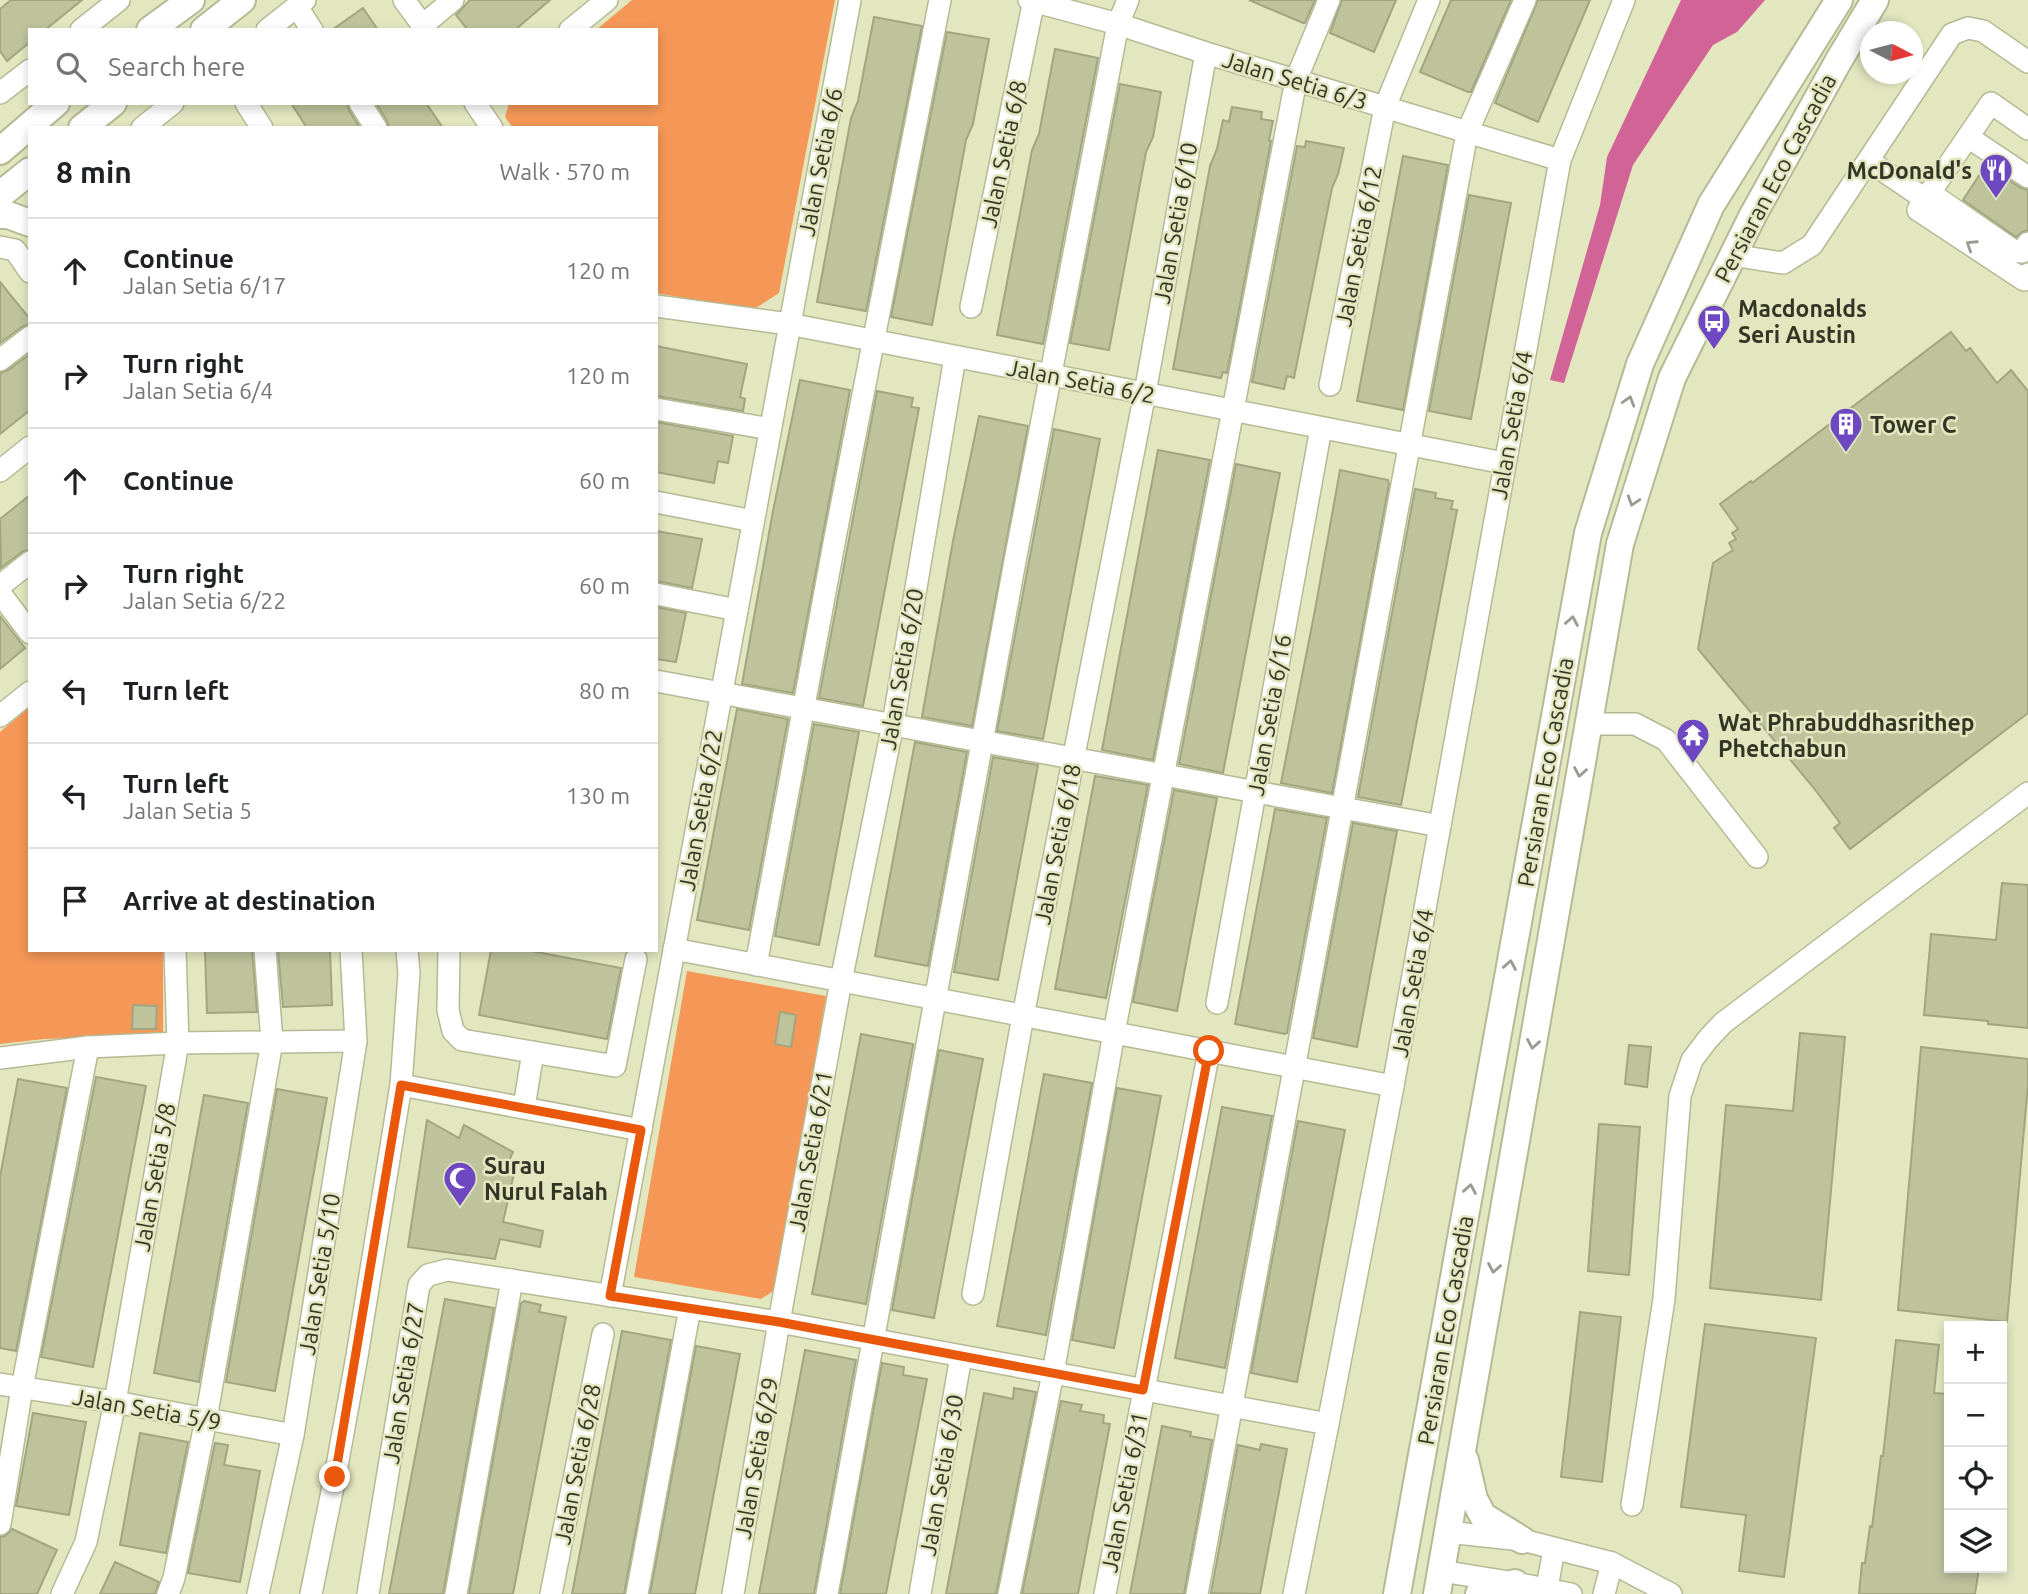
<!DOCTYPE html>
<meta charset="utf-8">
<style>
:root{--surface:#fff;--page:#f2f2f2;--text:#202124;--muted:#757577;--line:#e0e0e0}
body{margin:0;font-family:Ubuntu,sans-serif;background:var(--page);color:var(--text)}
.controls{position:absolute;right:21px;bottom:21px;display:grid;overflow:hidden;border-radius:0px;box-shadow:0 4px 10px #0003}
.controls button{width:63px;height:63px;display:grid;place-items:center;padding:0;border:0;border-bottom:2px solid var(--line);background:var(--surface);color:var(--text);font:35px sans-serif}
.compass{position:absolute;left:1860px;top:21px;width:63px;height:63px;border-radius:50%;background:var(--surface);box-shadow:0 4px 10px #0003;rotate:96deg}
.stop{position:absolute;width:21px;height:21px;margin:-16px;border:5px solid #ea580c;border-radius:50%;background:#fff}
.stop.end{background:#ea580c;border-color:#fff;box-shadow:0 2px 7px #0008}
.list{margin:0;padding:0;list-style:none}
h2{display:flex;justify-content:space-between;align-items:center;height:91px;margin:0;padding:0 28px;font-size:30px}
h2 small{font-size:23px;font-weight:400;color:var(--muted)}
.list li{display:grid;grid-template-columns:46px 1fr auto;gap:21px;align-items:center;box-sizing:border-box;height:105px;padding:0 28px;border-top:2px solid var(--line)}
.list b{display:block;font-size:26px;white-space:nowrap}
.list p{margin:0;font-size:23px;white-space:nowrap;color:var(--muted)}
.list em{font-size:23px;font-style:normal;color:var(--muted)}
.icon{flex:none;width:38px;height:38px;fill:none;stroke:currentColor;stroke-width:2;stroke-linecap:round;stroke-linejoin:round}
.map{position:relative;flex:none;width:2028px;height:1594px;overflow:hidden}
.search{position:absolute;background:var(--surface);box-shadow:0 4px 10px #0003;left:28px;top:28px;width:630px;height:77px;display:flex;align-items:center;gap:18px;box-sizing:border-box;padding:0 24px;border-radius:0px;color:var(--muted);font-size:26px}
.panel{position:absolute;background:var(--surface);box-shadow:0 4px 10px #0003;left:28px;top:126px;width:630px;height:826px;border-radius:0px}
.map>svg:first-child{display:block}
</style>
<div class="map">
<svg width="2028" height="1594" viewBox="0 0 2028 1594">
<rect width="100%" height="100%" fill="#e2e7c0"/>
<g fill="#f59757">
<polygon points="632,0 835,0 779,293 753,310 656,293 656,128 513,128 505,117 509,103 656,103 656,30 596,30"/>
<polygon points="30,707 30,950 163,950 163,1035 44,1039 0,1044 0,732"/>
<polygon points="687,971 826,996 775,1290 761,1299 634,1277"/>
</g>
<polygon fill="#d26396" points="1681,0 1765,0 1737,32 1713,45 1633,165 1564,383 1550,380 1600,205 1607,157"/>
<g fill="#bec39c" stroke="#a1a680" stroke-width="2">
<polygon points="11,0 82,0 45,30 30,30 30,42 7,61 0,51 0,9"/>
<polygon points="470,0 550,0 515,30 468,30 456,15"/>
<polygon points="1249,0 1315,0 1305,23 1303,23"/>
<polygon points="1342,0 1396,0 1374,52 1330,33"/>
<polygon points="1451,0 1511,0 1471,92 1468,92 1420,72"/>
<polygon points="1538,0 1590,0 1538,122 1495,103"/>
<polygon points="363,8 378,30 332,30"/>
<polygon points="874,17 922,26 866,311 817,302 851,118 858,101"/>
<polygon points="947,32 989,39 973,124 966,140 932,325 891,317"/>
<polygon points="1055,49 1098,58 1043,344 997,335 1032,150 1039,134"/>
<polygon points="1120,84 1161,92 1153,137 1146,152 1109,350 1070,343"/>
<polygon points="291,103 347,103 349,110 360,128 307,128"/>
<polygon points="376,103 426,103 443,128 389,128 387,121"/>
<polygon points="1232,107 1262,112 1261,119 1273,121 1269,140 1271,141 1227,373 1223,372 1221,378 1173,369 1210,166 1217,149 1223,120 1229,122"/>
<polygon points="1306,141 1344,148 1338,174 1332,188 1294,378 1287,376 1284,389 1252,382 1253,377 1297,146 1305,147"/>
<polygon points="1403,156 1448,165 1403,410 1357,401"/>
<polygon points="1986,165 2021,188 2028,190 2028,230 2022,232 2016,237 1963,200"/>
<polygon points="1469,195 1511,203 1471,419 1429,411"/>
<polygon points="0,282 30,319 30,324 22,327 0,343"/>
<polygon points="1951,332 1966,351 1970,348 1997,383 2011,370 2028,391 2028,713 1850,849 1834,828 1840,823 1813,787 1698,649 1713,563 1733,550 1729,543 1736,539 1732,533 1738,529 1720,504 1751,481 1752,483"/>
<polygon points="656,346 747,364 740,397 745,399 743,411 656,396"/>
<polygon points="30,354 30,410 0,434 0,373 8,370"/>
<polygon points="800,380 850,390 793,693 742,684 773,511"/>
<polygon points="877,391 913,398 911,407 919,408 863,706 819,698"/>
<polygon points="979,416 1028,426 972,726 922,717 953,541"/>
<polygon points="656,422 733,436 728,463 718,461 714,483 656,472"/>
<polygon points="1054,429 1100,439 1043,739 997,731"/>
<polygon points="1158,450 1210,460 1153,760 1102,750"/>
<polygon points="1236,464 1280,473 1223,773 1179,764"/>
<polygon points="1340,470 1388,480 1389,484 1332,793 1281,783 1315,610"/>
<polygon points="1415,489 1436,493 1435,498 1453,501 1451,509 1457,510 1401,805 1358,797"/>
<polygon points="30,495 30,549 22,552 1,568 0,519"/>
<polygon points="656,531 702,539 692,588 656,581"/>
<polygon points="656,607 686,613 676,662 656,659"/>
<polygon points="0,616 25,648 0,669"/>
<polygon points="737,709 788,719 749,930 697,920"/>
<polygon points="814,724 859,732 819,945 775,936"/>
<polygon points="915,742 967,752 928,966 875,956"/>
<polygon points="993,757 1038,765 998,980 954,972"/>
<polygon points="1095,776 1148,785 1106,998 1055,989"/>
<polygon points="1174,790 1217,798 1177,1011 1133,1002"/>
<polygon points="1275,809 1327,818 1287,1033 1285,1034 1235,1024"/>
<polygon points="1353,823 1397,831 1357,1047 1313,1038"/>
<polygon points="2002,883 2028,885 2028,1028 1988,1024 1988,1021 1924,1015 1931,934 1996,940"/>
<polygon points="205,950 252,950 257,1012 207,1013"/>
<polygon points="278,950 330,950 332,1005 283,1007"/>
<polygon points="491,950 526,950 621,968 607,1039 479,1015"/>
<polygon points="133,1005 157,1006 156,1029 132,1029"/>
<polygon points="780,1012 796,1015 791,1047 775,1044"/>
<polygon points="1800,1033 1845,1037 1821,1300 1710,1288 1726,1105 1793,1111"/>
<polygon points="861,1034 913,1044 913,1046 866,1304 812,1294"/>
<polygon points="1629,1045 1651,1047 1647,1087 1625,1084"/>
<polygon points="1921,1047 2028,1059 2028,1084 2007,1322 1898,1310"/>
<polygon points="939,1050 983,1059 934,1318 892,1310"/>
<polygon points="1044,1074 1092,1083 1046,1335 997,1326"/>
<polygon points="96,1077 146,1086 93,1367 41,1357"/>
<polygon points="18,1079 67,1088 16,1351 0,1348 0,1177"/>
<polygon points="1117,1088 1161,1096 1114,1348 1072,1340"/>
<polygon points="277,1089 327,1098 275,1391 226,1382"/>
<polygon points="204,1095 248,1103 199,1382 154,1373"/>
<polygon points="1222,1107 1272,1116 1225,1368 1175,1358"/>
<polygon points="427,1120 459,1138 464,1125 513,1152 507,1165 515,1169 503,1222 543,1231 540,1247 500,1239 495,1259 408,1247"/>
<polygon points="1298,1121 1345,1130 1297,1382 1251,1373"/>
<polygon points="1599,1124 1640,1127 1629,1275 1588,1271"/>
<polygon points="445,1299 494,1308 443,1594 389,1594"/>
<polygon points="524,1301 541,1305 539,1312 566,1317 561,1342 513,1594 469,1594 521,1303"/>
<polygon points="1580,1312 1621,1317 1602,1482 1561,1477"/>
<polygon points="1705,1324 1816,1338 1784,1577 1739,1571 1746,1515 1681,1507"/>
<polygon points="622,1331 671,1340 624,1594 572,1594"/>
<polygon points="1896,1340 1939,1345 1934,1393 1949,1394 1949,1568 1979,1568 1975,1594 1859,1594 1862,1563 1865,1563 1870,1526 1872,1527 1881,1456 1883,1456"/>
<polygon points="696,1346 740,1354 695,1594 650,1594"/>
<polygon points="805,1350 856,1360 814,1594 759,1594"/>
<polygon points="882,1363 904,1367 903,1375 927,1379 886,1594 840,1594"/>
<polygon points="1014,1388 1036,1392 996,1594 946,1594 984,1393 1013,1399"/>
<polygon points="1061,1401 1082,1405 1080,1411 1104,1415 1103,1423 1110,1424 1078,1594 1022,1594"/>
<polygon points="33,1413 86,1422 69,1515 16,1506"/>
<polygon points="1162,1426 1191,1432 1190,1436 1212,1440 1184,1594 1130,1594"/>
<polygon points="140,1433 188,1442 166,1553 120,1545"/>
<polygon points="215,1443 228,1445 224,1465 260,1471 240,1582 188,1573"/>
<polygon points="1261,1444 1287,1449 1260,1594 1211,1593 1238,1445 1260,1450"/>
<polygon points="12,1529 57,1550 37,1594 0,1594 0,1537 5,1536"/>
<polygon points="115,1562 159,1582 155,1594 100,1594"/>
</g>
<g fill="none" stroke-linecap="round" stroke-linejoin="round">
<defs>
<g id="minor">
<polyline points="404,0 426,30"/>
<polyline points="1029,0 1118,24 1206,53 1560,160"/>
<polyline points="297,7 312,30"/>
<polyline points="423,25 453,0"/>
<polyline points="81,30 119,0"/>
<polyline points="267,30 305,0"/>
<polyline points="570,30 607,0"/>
<polyline points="0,93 30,70"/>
<polyline points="246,103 262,128"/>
<polyline points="360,103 376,128"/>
<polyline points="475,103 492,128"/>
<polyline points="142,128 173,103"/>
<polyline points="2028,129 1991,103 1918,210 2024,280 2028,274"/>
<polyline points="1968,137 2028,177"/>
<polyline points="1869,161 1925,199"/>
<polyline points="1930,193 2014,251 2022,252 2028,243"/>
<polyline points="0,247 15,250 30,272"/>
<polyline points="1732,255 1783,263 1812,245 1952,34 1968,28 1983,31 2028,62"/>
<polyline points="656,306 789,324 1504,463"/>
<polyline points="971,307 1034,0"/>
<polyline points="0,360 30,337"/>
<polyline points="1330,385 1385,107 1429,0"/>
<polyline points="656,409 770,429"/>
<polyline points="0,471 30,447"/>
<polyline points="656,502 753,521"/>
<polyline points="0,586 30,562"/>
<polyline points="0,593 30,633"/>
<polyline points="656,594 737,610"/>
<polyline points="656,681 1440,826"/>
<polyline points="0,716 30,692"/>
<polyline points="1588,724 1635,724 1666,740 1757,857"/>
<polyline points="674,949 1393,1086"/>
<polyline points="449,950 448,1010 453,1031 462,1040 615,1066 636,959"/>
<polyline points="756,965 835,538 940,0"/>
<polyline points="1217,1003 1321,428"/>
<polyline points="0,1058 88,1047 178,1043 356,1041"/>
<polyline points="401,1085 641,1130"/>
<polyline points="524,1107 533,1052"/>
<polyline points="973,1294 1023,1016 1145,393 1206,53"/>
<polyline points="610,1296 850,0"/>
<polyline points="0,1384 115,1402 293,1435"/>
<polyline points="1632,1505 1664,1299 1680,1096 1692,1060 1708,1039 1723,1023 2028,793"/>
<polyline points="0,1524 22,1388 88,1047"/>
<polyline points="1447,1532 1522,1540 1612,1563 1671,1594"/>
<polyline points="1441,1571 1515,1583 1571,1594"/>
<polyline points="1547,1588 1554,1549"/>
<polyline points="62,1594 86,1542 115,1402 178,1043 175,950"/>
<polyline points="168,1594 174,1578 206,1419 272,1042 265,950"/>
<polyline points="258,1594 293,1435 356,1041 351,950"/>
<polyline points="311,1594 335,1477 357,1356 401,1085 409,973 407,950"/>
<polyline points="368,1594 419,1285 428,1275 447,1270 779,1322 1328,1424 1393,1086 1560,160 1624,0"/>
<polyline points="456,1594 512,1280"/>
<polyline points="551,1594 603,1334"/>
<polyline points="637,1594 690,1308"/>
<polyline points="733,1594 779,1322 841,981 893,724 955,357"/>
<polyline points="827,1594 1015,561 1118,24 1128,0"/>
<polyline points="920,1594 961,1356"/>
<polyline points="1009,1594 1053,1373 1114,1033 1296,80 1329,0"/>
<polyline points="1105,1594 1209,1051"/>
<polyline points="1197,1594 1467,133 1525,0"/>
<polyline points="1294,1594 1328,1424"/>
<polyline points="1604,1594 1612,1563"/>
</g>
<g id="major">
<polyline points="150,30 191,0"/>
<polyline points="204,30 242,0"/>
<polyline points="82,128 113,103"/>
<polyline points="0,151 56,103"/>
<polyline points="0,195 30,171"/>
<polyline points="0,215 8,215 30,223"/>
<polyline points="1465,1460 1474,1499 1483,1516 1522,1540"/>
<polyline points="1397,1594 1588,533 1640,364 1711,205 1839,0"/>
<polyline points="1437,1594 1620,544 1672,378 1753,215 1839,60 1875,0"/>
<polyline points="1479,1594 1515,1583"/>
</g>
</defs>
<use href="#minor" stroke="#b6ba94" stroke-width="24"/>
<use href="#major" stroke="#b6ba94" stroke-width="30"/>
<use href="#minor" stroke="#fff" stroke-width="21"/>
<use href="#major" stroke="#fff" stroke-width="26"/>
</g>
<defs><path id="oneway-chevron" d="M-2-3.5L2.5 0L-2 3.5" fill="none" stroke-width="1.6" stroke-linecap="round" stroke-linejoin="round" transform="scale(1.75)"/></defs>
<g stroke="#999a92">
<use href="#oneway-chevron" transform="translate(1971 245) rotate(-147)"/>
<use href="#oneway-chevron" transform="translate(1629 401) rotate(-73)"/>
<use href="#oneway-chevron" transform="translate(1633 501) rotate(108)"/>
<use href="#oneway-chevron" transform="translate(1572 621) rotate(-80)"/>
<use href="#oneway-chevron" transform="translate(1580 772) rotate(100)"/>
<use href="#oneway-chevron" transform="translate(1510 965) rotate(-80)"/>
<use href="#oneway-chevron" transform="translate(1533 1044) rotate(100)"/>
<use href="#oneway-chevron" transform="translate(1470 1189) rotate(-80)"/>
<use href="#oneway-chevron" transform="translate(1494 1268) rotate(100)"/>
</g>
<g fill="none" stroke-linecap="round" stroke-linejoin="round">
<polyline stroke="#ea580c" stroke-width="9" points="335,1477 401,1085 641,1130 610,1296 779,1322 1143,1390 1209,1051"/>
</g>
<defs>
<symbol id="restaurant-pin" viewBox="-11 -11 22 30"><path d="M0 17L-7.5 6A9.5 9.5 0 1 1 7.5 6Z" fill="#6e48c1" stroke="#e2e7c0"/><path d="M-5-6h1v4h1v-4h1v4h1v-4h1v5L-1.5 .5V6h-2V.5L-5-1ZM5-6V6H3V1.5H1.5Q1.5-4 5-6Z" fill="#fff"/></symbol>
<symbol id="bus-pin" viewBox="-11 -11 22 30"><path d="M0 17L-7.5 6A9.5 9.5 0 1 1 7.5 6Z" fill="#6e48c1" stroke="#e2e7c0"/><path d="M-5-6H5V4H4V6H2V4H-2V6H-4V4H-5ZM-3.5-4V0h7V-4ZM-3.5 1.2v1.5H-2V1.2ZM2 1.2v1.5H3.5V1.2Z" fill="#fff"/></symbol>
<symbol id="building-pin" viewBox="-11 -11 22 30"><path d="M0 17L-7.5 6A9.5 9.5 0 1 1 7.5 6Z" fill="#6e48c1" stroke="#e2e7c0"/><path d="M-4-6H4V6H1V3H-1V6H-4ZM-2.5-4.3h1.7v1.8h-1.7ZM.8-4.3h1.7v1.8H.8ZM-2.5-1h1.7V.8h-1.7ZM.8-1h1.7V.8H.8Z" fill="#fff"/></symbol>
<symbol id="temple-pin" viewBox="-11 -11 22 30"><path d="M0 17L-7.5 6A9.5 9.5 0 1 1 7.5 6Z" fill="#6e48c1" stroke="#e2e7c0"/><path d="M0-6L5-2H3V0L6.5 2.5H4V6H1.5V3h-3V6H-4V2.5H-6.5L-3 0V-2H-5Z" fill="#fff"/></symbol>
<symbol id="mosque-pin" viewBox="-11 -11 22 30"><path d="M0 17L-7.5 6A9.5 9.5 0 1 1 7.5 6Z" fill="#6e48c1" stroke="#e2e7c0"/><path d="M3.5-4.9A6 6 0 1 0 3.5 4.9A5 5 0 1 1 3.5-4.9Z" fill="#fff"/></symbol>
</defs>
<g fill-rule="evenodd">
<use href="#restaurant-pin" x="1977" y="151" width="38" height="52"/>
<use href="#bus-pin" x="1695" y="302" width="38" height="52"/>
<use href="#building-pin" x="1827" y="405" width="38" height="52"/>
<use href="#temple-pin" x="1674" y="716" width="38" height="52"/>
<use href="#mosque-pin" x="441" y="1159" width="38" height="52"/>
</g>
<g text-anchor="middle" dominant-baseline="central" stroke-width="5" stroke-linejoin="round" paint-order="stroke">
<g font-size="23" fill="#333525" stroke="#e2e7c0">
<text transform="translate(1295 80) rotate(17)">Jalan Setia 6/3</text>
<text transform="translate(1003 154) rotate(-78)">Jalan Setia 6/8</text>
<text transform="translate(820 162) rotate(-79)">Jalan Setia 6/6</text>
<text transform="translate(1775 178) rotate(-62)">Persiaran Eco Cascadia</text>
<text transform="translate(1175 223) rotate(-80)">Jalan Setia 6/10</text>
<text transform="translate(1358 246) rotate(-79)">Jalan Setia 6/12</text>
<text transform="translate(1081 381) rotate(11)">Jalan Setia 6/2</text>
<text transform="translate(1511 425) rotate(-80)">Jalan Setia 6/4</text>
<text transform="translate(901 669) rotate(-80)">Jalan Setia 6/20</text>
<text transform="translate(1269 715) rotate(-80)">Jalan Setia 6/16</text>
<text transform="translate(1545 772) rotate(-80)">Persiaran Eco Cascadia</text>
<text transform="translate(700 810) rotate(-80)">Jalan Setia 6/22</text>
<text transform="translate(1057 844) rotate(-79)">Jalan Setia 6/18</text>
<text transform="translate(1412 983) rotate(-80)">Jalan Setia 6/4</text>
<text transform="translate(810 1151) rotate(-80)">Jalan Setia 6/21</text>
<text transform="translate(154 1177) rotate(-80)">Jalan Setia 5/8</text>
<text transform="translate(319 1274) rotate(-81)">Jalan Setia 5/10</text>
<text transform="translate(1445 1330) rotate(-80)">Persiaran Eco Cascadia</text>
<text transform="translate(403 1383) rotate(-81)">Jalan Setia 6/27</text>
<text transform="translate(147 1409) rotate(10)">Jalan Setia 5/9</text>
<text transform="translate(756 1458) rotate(-80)">Jalan Setia 6/29</text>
<text transform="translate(577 1464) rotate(-79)">Jalan Setia 6/28</text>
<text transform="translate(941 1475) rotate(-80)">Jalan Setia 6/30</text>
<text transform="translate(1124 1492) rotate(-79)">Jalan Setia 6/31</text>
</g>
<g font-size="23" font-weight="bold" fill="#333525" stroke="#e2e7c0" text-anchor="start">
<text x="1972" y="170" text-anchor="end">McDonald's</text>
<text x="1738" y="308">Macdonalds<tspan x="1738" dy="26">Seri Austin</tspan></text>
<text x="1870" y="424">Tower C</text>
<text x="1718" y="722">Wat Phrabuddhasrithep<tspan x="1718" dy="26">Phetchabun</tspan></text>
<text x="484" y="1165">Surau<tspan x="484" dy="26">Nurul Falah</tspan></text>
</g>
</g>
</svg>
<div class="controls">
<button>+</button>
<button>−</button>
<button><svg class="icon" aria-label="locate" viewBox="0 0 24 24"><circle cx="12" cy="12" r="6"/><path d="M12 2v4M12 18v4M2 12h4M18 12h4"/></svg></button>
<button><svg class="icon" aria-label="layers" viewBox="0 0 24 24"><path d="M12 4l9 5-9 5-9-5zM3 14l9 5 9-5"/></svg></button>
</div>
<svg class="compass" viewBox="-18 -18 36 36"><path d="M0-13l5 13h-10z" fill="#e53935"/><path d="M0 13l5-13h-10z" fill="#757577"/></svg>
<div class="stop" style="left:1209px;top:1051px"></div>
<div class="stop end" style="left:335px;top:1477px"></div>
<div class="search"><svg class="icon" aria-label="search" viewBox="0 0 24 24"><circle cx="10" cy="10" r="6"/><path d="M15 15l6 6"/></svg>Search here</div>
<section class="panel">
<h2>8 min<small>Walk · 570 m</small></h2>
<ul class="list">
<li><svg class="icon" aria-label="ahead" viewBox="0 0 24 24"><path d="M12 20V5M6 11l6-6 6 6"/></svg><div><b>Continue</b><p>Jalan Setia 6/17</p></div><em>120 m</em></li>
<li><svg class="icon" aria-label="right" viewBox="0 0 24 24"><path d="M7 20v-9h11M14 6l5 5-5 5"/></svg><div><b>Turn right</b><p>Jalan Setia 6/4</p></div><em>120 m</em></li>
<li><svg class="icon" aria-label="ahead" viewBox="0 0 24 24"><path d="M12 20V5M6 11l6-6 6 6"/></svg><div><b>Continue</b></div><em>60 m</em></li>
<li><svg class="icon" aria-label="right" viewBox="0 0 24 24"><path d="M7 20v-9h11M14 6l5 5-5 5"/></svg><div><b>Turn right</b><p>Jalan Setia 6/22</p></div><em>60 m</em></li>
<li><svg class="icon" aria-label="left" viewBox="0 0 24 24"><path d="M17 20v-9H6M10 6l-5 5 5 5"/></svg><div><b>Turn left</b></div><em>80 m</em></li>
<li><svg class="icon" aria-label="left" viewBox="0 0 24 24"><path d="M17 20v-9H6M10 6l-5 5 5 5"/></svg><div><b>Turn left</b><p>Jalan Setia 5</p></div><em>130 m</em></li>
<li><svg class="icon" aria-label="arrive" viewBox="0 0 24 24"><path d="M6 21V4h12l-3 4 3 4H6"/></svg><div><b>Arrive at destination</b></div></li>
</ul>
</section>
</div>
